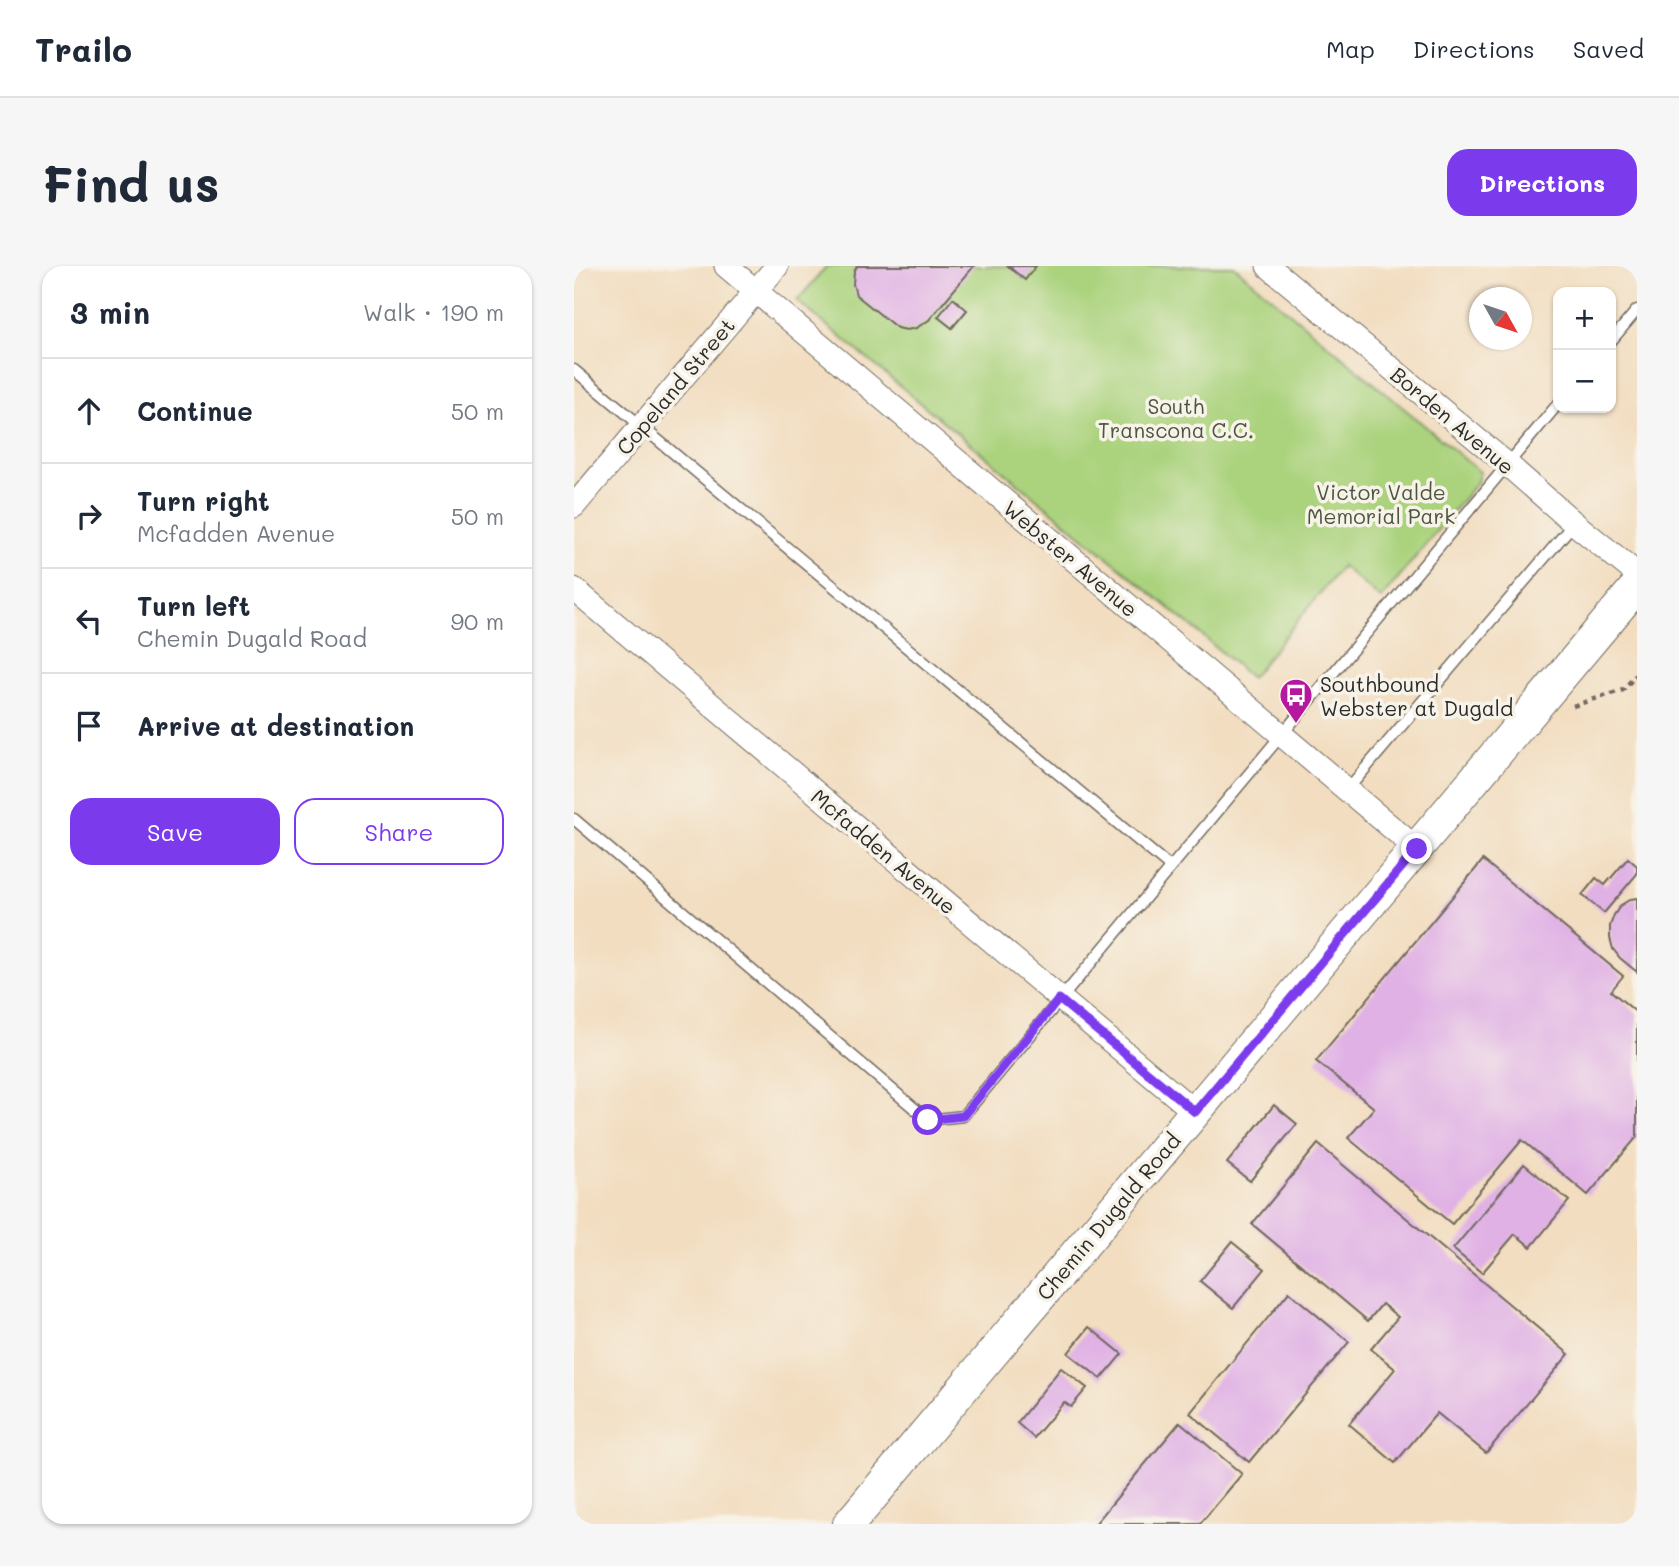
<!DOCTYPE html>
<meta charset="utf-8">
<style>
:root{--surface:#fff;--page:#f6f6f7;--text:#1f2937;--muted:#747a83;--line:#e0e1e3;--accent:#7c3aed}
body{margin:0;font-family:Mali,sans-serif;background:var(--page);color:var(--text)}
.controls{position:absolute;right:21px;top:21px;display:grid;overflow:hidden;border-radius:14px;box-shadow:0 2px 5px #0004}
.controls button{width:63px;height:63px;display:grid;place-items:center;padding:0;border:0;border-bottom:2px solid var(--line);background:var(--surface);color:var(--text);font:35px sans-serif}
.compass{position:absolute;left:895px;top:21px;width:63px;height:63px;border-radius:50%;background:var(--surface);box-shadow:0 2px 5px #0004;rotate:130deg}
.stop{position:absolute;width:21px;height:21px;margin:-16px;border:5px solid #7c3aed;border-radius:50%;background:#fff}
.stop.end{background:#7c3aed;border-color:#fff;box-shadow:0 2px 7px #0008}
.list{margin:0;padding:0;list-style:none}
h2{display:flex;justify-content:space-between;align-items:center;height:91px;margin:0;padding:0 28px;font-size:30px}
h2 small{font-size:23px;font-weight:400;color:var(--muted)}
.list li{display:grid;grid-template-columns:46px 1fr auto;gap:21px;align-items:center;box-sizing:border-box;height:105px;padding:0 28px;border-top:2px solid var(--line)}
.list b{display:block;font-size:26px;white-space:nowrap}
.list p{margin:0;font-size:23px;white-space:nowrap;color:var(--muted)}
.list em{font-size:23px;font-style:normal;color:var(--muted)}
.actions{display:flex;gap:14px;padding:21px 28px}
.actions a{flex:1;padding:16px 0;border:2px solid var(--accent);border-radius:21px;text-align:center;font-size:24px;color:var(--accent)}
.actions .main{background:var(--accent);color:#fff}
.icon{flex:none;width:38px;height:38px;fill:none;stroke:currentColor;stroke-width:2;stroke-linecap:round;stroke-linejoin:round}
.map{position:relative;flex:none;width:1063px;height:1258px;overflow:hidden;border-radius:21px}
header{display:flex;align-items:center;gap:42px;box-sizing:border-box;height:98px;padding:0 35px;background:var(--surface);border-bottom:2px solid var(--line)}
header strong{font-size:33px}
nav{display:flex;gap:38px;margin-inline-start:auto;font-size:24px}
.intro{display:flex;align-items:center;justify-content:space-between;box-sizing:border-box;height:168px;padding:0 42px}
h1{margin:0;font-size:49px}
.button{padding:18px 32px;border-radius:21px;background:var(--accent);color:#fff;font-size:24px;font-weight:700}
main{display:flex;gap:42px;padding:0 42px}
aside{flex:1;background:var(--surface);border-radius:21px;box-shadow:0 2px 5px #0004}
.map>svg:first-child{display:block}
</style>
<header>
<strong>Trailo</strong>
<nav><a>Map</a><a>Directions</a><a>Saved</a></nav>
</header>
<div class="intro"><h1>Find us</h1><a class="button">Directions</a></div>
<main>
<aside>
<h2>3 min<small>Walk · 190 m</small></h2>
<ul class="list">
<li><svg class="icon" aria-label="ahead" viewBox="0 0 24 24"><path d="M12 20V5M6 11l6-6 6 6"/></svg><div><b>Continue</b></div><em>50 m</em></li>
<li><svg class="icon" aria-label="right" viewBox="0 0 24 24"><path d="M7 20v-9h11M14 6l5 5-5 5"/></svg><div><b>Turn right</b><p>Mcfadden Avenue</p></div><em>50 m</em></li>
<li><svg class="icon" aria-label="left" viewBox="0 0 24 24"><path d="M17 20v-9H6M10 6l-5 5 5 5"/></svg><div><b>Turn left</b><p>Chemin Dugald Road</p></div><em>90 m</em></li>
<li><svg class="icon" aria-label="arrive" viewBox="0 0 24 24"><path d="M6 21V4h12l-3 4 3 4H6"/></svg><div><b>Arrive at destination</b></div></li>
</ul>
<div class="actions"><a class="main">Save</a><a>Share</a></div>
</aside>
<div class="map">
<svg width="1063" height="1258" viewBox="0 0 1063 1258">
<rect width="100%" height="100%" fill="#f7f3e8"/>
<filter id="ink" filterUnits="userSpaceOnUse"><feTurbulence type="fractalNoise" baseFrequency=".0143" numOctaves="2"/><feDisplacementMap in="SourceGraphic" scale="14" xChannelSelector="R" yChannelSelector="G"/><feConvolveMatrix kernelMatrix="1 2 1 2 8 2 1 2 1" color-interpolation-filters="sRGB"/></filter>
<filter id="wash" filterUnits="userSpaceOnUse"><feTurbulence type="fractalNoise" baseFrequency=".00686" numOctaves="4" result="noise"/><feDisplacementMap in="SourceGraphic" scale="28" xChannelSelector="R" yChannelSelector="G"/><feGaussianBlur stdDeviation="1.57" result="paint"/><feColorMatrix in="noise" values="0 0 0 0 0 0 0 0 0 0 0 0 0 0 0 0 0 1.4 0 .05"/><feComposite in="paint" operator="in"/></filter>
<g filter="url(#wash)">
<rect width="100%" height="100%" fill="#f2ddc0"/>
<polygon fill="#abd37e" stroke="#6b7f54" stroke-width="2" points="253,0 660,0 906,206 903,216 807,333 768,300 677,412 623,365 223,35"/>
<g id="blocks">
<g fill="#e0b1e5">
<polygon points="283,0 400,0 355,54 342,62 333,64 323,62 282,29 279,18 280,6"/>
<polygon points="434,0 462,0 451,14"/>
<polygon points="379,32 393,44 378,62 364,51"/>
<polygon points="1054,592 1063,600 1063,608 1030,647 1008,629 1022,612 1031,619"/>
<polygon points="909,594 1049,710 1037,725 1063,747 1063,871 1014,929 948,874 878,958 774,872 800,842 742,795"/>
<polygon points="1063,632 1063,706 1046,692 1039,683 1036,672 1036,660 1040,649 1047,639 1057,633"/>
<polygon points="700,839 723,858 676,915 653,897"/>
<polygon points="744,878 995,1088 912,1187 863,1147 821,1197 775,1158 821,1103 797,1083 824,1051 808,1038 794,1055 678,958"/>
<polygon points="950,898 995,935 957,981 941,968 908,1007 879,983"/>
<polygon points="658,976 691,1003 659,1042 626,1015"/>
<polygon points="715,1026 775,1076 675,1196 616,1147"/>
<polygon points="515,1061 548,1088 527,1113 494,1087"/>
<polygon points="487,1102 513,1122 497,1141 490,1136 460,1172 443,1157"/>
<polygon points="606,1156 668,1208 626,1258 521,1258"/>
</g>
</g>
</g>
<g filter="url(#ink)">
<use href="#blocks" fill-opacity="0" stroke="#71695f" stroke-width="2"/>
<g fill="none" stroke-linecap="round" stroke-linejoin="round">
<defs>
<g id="service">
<polyline points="1037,75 1063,44"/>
<polyline points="0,104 596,601"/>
<polyline points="773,524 1000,257"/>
<polyline points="0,553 354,854 389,850 984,138"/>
</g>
<g id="minor">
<polyline points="152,0 843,583"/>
<polyline points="694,0 934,199 1000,257 1063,308"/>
<polyline points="0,240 203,0"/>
<polyline points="0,323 621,846"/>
</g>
<polyline id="secondary" points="275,1258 1063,320"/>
</defs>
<use href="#service" stroke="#71695f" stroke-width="13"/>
<use href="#minor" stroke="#71695f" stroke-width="25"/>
<use href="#secondary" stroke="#71695f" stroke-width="34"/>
<polyline stroke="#71695f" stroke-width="4.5" stroke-dasharray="5 5" stroke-linecap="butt" points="999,440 1049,424 1063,408"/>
<use href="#service" stroke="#fff" stroke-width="10"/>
<use href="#minor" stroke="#fff" stroke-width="23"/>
<use href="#secondary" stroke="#fff" stroke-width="32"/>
</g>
</g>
<g fill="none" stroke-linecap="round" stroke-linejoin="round" filter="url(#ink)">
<polyline stroke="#7c3aed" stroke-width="9" points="354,854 389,850 485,733 621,846 843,583"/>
</g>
<defs>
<symbol id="bus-pin" viewBox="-11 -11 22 30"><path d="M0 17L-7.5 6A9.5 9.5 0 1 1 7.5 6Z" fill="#b5179e" stroke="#f7f3e8"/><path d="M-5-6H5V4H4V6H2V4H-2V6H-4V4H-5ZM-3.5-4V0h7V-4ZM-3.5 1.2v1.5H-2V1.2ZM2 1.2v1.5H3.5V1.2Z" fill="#fff"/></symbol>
</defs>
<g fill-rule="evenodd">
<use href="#bus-pin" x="703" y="410" width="38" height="52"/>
</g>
<g text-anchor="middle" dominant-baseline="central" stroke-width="7" stroke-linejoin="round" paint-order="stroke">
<g font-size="21" fill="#2b2b2b" stroke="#f7f3e8">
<text transform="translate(101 120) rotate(-50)">Copeland Street</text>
<text transform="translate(879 154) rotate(40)">Borden Avenue</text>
<text transform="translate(497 292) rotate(40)">Webster Avenue</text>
<text transform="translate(310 585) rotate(40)">Mcfadden Avenue</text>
<text transform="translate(534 950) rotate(-50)">Chemin Dugald Road</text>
</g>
<g font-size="21" fill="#4b5540" stroke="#f7f3e8">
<text x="602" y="139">South<tspan x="602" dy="24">Transcona C.C.</tspan></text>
<text x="807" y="225">Victor Valde<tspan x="807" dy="24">Memorial Park</tspan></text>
</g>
<g font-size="21" fill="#2b2b2b" stroke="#f7f3e8" text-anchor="start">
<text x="746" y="417">Southbound<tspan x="746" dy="24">Webster at Dugald</tspan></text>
</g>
</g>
</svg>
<div class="controls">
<button>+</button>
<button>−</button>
</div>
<svg class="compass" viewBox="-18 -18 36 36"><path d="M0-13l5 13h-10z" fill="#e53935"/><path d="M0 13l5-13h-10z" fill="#747a83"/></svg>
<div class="stop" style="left:354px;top:854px"></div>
<div class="stop end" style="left:843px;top:583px"></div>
</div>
</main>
